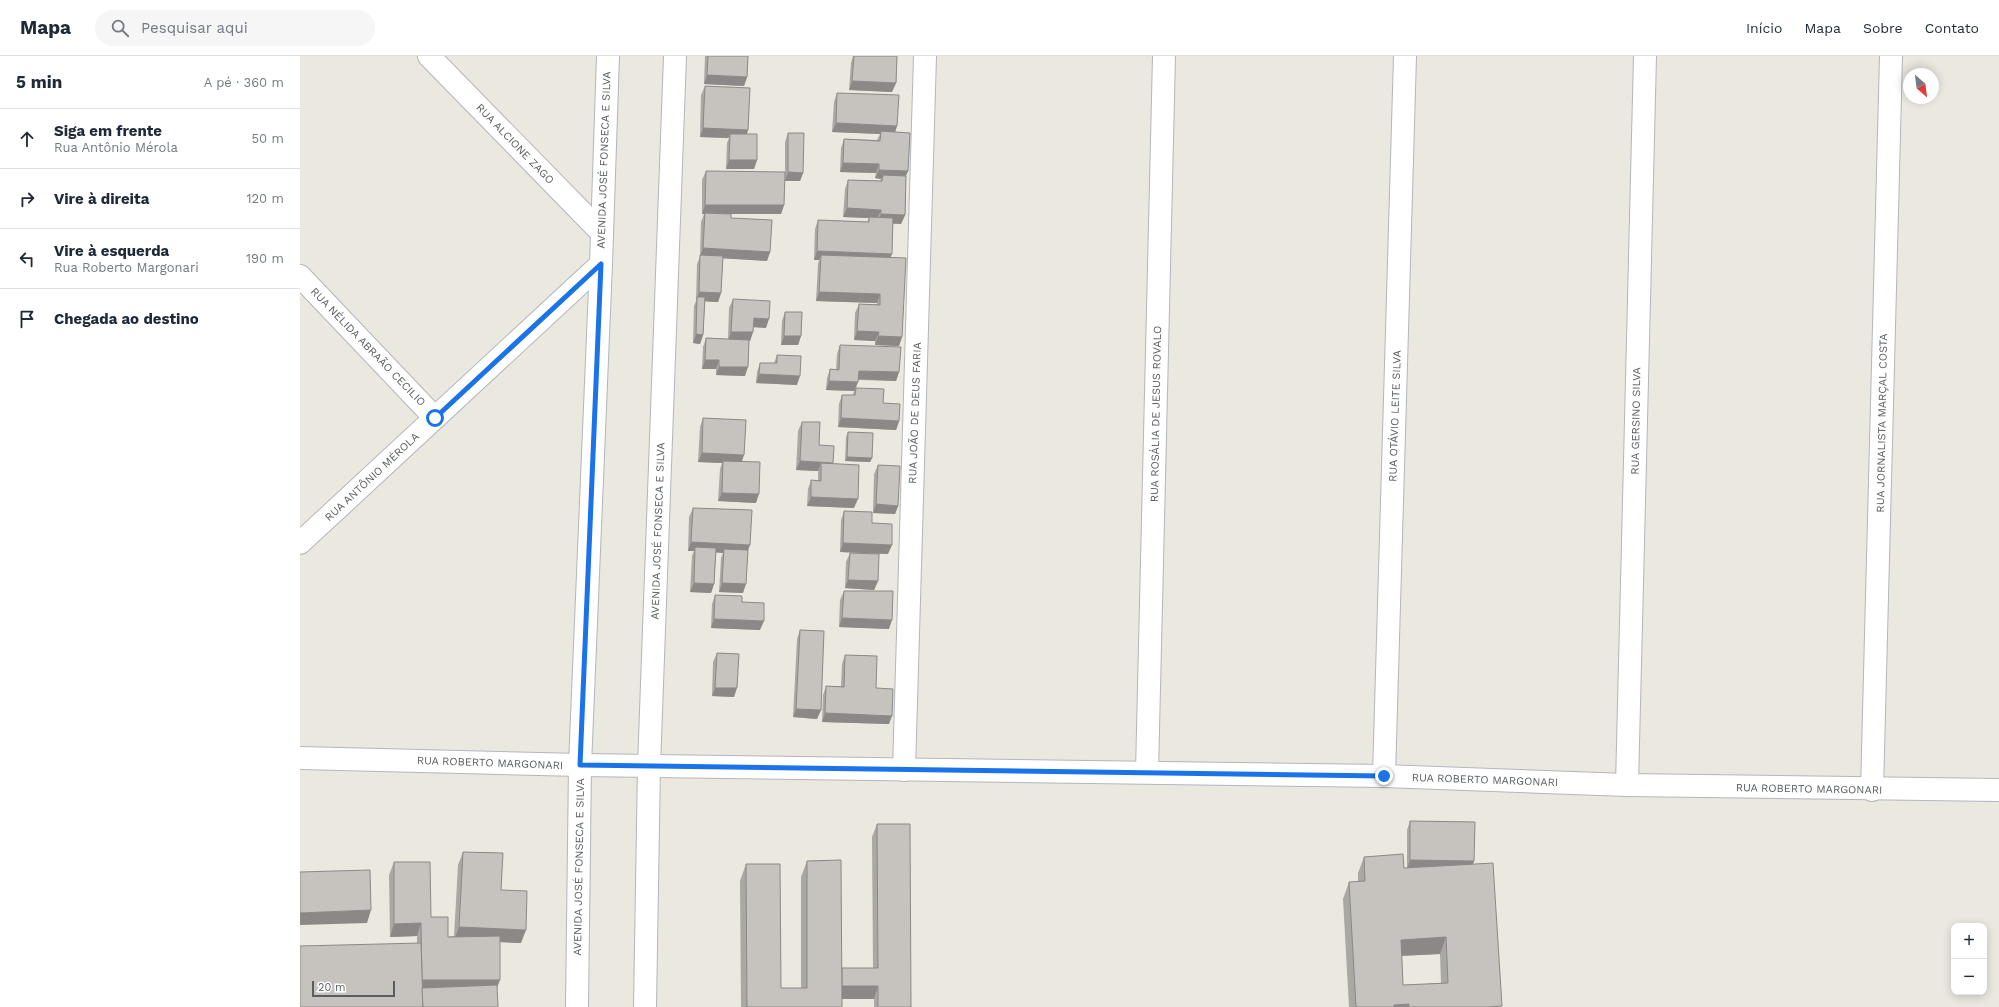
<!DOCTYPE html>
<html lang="pt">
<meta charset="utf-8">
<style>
:root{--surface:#fff;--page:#f6f6f7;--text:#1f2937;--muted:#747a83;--line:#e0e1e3}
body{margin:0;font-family:"Work Sans",sans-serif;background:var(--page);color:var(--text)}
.controls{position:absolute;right:12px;bottom:12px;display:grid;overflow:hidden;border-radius:8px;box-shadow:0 2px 10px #0003}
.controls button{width:36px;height:36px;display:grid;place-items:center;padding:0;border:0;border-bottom:1px solid var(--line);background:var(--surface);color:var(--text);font:20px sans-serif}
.compass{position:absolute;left:1603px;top:12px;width:36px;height:36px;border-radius:50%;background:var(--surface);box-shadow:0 2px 10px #0003;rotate:152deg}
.scale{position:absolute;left:12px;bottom:10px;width:83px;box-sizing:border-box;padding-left:4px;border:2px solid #595d61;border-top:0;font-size:11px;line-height:14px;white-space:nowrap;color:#595d61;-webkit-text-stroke:3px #fff;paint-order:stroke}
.stop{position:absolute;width:12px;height:12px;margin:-9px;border:3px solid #1a73e8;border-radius:50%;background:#fff}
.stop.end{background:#1a73e8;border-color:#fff;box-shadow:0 1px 4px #0008}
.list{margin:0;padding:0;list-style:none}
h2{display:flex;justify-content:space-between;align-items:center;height:52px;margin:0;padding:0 16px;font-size:17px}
h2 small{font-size:13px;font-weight:400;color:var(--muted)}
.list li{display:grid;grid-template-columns:26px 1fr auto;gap:12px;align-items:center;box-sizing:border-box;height:60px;padding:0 16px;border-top:1px solid var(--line)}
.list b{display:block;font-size:15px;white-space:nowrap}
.list p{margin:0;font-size:13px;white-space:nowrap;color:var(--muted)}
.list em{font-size:13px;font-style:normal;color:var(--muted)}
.icon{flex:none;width:22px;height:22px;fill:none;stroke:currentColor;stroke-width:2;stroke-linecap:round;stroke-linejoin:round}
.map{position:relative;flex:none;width:1699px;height:951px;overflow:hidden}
header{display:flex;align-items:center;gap:24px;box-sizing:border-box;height:56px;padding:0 20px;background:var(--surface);border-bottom:1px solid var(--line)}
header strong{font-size:19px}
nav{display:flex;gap:22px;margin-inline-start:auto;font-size:14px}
.search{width:280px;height:36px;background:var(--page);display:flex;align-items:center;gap:10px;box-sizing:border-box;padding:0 14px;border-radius:22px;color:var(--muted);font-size:15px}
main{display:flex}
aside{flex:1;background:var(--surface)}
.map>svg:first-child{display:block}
</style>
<header>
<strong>Mapa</strong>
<div class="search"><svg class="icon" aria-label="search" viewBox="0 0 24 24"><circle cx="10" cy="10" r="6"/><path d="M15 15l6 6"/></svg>Pesquisar aqui</div>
<nav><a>Início</a><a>Mapa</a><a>Sobre</a><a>Contato</a></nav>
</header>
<main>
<aside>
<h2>5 min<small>A pé · 360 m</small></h2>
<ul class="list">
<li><svg class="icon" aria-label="ahead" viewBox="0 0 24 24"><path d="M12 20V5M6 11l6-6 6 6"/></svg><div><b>Siga em frente</b><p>Rua Antônio Mérola</p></div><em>50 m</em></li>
<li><svg class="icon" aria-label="right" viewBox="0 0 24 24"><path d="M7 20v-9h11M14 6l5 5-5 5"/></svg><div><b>Vire à direita</b></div><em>120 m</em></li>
<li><svg class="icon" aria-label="left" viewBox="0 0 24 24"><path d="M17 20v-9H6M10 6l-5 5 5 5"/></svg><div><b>Vire à esquerda</b><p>Rua Roberto Margonari</p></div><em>190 m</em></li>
<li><svg class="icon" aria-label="arrive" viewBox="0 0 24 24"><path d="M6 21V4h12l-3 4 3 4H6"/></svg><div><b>Chegada ao destino</b></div></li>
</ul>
</aside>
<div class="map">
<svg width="1699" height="951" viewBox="0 0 1699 951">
<rect width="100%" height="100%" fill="#ebe8e0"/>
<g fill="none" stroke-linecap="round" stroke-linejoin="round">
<defs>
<g id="minor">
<polyline points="129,0 301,176"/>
<polyline points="0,220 135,362"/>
<polyline points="0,487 301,208"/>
<polyline points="0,702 280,709 1084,720 1327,729 1699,734"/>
<polyline points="604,714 625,0"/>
<polyline points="847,716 864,0"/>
<polyline points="1084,720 1105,0"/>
<polyline points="1327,729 1345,0"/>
<polyline points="1572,734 1591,0"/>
</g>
<g id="secondary">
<polyline points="277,951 280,709 301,208 308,0"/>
<polyline points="345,951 349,710 375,0"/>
</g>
</defs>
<use href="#minor" stroke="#b3b6bb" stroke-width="24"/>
<use href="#secondary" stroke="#b2b6bb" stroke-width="24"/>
<use href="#minor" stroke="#fff" stroke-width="22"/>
<use href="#secondary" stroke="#fff" stroke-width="22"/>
</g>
<g fill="#aaa8a3" fill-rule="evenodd">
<polygon points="405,0 448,0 447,21 444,30 404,28"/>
<polygon points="553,0 597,0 596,27 592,36 549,34 551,7"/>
<polygon points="405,30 448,74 447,78 457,104 454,113 426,113 427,87 429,82 400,81 401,39"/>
<polygon points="537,37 597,70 595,76 608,115 606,120 605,159 601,168 593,167 590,202 602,281 599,290 575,289 575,285 554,284 555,257 559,248 577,248 577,247 516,245 518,208 519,204 514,204 515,173 518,164 567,166 569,162 543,161 545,133 548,124 580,125 581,123 575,122 576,117 540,116 541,92 544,83 577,84 580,78 532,76 534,46"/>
<polygon points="488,77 503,117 500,125 485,125 485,86"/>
<polygon points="406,115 484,149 481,158 423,158 431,162 470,196 467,205 423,202 421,237 418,246 405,245 403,279 400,288 393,287 394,250 396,245 397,208 400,201 401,166 404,158 402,158 402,124"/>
<polygon points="433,243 466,272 453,271 453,276 450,285 449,285 445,320 416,319 416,313 402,313 403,291 406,282 428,283 429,252"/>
<polygon points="485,256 501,280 498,289 481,289 482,265"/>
<polygon points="540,289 599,316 596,325 558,324 558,326 556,332 583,347 599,365 596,374 538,371 539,348 542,339 553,339 554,335 526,334 527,322 530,313 536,314 537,298"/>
<polygon points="477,299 497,329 456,327 457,316 460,307 474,307"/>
<polygon points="403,362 442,405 456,447 418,445 420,413 422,407 398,406 400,371"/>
<polygon points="502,366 532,408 554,452 507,450 508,433 511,424 518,425 518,415 496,414 498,375"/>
<polygon points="548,376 572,402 570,406 545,405 546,381"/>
<polygon points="578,409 598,450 595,458 573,457 574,418"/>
<polygon points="393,452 448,494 443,537 419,536 421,502 423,497 416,496 414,528 411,537 390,536 392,500 394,495 388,495 389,461"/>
<polygon points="544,455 572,467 588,498 540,496 541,464"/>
<polygon points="550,497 578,525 574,534 545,532 546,506"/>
<polygon points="544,535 589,573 539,571 540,544"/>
<polygon points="415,539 442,546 460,574 411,572 412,548"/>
<polygon points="500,574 521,654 517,663 493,661 497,583"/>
<polygon points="417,597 434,641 412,640 413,606"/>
<polygon points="545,599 576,632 589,668 522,666 523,639 526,630 541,630 542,608"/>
<path d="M1110 765 1174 805 1173 808 1201 951H1049L1043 843 1049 826H1058V817L1064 801 1104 812H1107V774ZM1140 898 1141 927 1103 929 1102 900Z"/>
<polygon points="577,768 611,951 574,951 574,943 542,943 542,951 441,951 440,825 446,808 481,932 501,932 501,821 507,805 542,912 573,912 572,781"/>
<polygon points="163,796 201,834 221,887 200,886 197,932 117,887 117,880 90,881 89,819 94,806 131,861 148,881 154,880 158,809"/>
</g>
<g fill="#8b8885">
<polygon points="407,19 447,21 444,30 404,28"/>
<polygon points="552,25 596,27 592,36 549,34"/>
<polygon points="536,67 597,70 594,79 581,75 580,78 532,76"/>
<polygon points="403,72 448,74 445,83 430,78 428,82 400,81"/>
<polygon points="429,104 457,104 454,113 426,113"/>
<polygon points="543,107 579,108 576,117 540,116"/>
<polygon points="579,114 608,115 604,124 583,119 581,123 575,122"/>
<polygon points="488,116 503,117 500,125 485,125"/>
<polygon points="405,149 484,149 481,158 402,158"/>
<polygon points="547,152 581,154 577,163 569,161 569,162 543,161"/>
<polygon points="581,158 605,159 601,168 578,167"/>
<polygon points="403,192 470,196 467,205 400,201"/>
<polygon points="517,195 592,198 588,207 521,199 519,204 514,204"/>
<polygon points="399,236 421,237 418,246 397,245 397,241 396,245"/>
<polygon points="519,236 580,238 577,247 516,245"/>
<polygon points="454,262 469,263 466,272 451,271"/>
<polygon points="557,275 579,276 575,285 554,284"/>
<polygon points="431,276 453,276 450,285 428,285"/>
<polygon points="396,278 403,279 400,288 393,287"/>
<polygon points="484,280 501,280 498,289 481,289"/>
<polygon points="578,280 602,281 599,290 575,289"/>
<polygon points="405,304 419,304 416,313 402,313"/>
<polygon points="419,311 448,311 445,320 416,319"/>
<polygon points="559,315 599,316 596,325 556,323"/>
<polygon points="459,318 500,320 497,329 456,327"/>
<polygon points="529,325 558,326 554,335 526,334"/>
<polygon points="541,362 599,365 596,374 538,371"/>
<polygon points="402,397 444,399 441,408 423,405 422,407 398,406"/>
<polygon points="547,401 572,402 570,406 545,405"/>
<polygon points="500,405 533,407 530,416 521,407 518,415 496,414"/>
<polygon points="422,437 459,438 456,447 418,445"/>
<polygon points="511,441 558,443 554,452 507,450"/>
<polygon points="576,448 598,450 595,458 573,457"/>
<polygon points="391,486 450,489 447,497 424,493 423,497 395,495 395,491 394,495 388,495"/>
<polygon points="543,487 592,489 588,498 540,496"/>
<polygon points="548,524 578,525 574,534 545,532"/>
<polygon points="394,527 414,528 411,537 390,536"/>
<polygon points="422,527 446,528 443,537 419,536"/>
<polygon points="542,562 592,564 589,573 539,571"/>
<polygon points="414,563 464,565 460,574 411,572"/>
<polygon points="415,632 437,632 434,641 412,640"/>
<polygon points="496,653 521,654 517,663 493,661"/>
<polygon points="525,657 592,660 589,668 522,666"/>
<polygon points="1110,804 1174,805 1171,814 1107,813"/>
<polygon points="71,854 67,867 0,869 0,857"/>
<polygon points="121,867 117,880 90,881 94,868"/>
<polygon points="159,871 226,874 221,887 154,884"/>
<polygon points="1146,881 1140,898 1095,900 1101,884"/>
<polygon points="122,924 200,924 195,937 122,937"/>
<polygon points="541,930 578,930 574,943 536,943"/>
<polygon points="1109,948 1108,951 1094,951 1094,949"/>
</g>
<g fill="#c6c3be" stroke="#8b8885" fill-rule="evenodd">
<polygon points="408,0 448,0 447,21 407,19"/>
<polygon points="554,0 597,0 596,27 552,25"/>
<polygon points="405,30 450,32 448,74 403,72"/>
<polygon points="537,37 599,39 597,70 536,67"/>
<polygon points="581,75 610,77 608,115 579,114 579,108 543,107 544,83 580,85"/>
<polygon points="488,77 504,77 503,117 488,116"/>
<polygon points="430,78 457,78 457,104 429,104"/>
<polygon points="406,115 485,116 484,149 405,149"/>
<polygon points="583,119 606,120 605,159 581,158 581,154 547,152 548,124 582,125"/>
<polygon points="405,157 431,158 431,162 472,164 470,196 403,192"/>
<polygon points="569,161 593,162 592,198 517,195 518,164 569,166"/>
<polygon points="400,199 423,200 421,237 399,236"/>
<polygon points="521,199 606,202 602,281 578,280 579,276 557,275 559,248 580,249 580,238 519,236"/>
<polygon points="397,241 405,241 403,279 396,278"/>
<polygon points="433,243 470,245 469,263 454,262 453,276 431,276"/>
<polygon points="485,256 502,256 501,280 484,280"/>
<polygon points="406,282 449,284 448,311 419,311 419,304 405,304"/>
<polygon points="540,289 601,291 599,316 559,315 558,326 529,325 530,313 539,314"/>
<polygon points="477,299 501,300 500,320 459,318 460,307 477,307"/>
<polygon points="556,332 584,333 583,347 600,348 599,365 541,362 542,339 555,339"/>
<polygon points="403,362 446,364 444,399 402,397"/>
<polygon points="502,366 520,366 519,389 534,390 533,407 500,405"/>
<polygon points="548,376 573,377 572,402 547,401"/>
<polygon points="423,405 460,406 459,438 422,437"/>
<polygon points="521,407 559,409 558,443 511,441 511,424 521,425"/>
<polygon points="578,409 600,410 598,450 576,448"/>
<polygon points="393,452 452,454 450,489 391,486"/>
<polygon points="544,455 572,456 572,467 592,468 592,489 543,487"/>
<polygon points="395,491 416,492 414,528 394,527"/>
<polygon points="424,493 448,494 446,528 422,527"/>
<polygon points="550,497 579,498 578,525 548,524"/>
<polygon points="544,535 593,535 592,564 542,562"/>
<polygon points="415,539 442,540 442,546 464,547 464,565 414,563"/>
<polygon points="500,574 524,575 521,654 496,653"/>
<polygon points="417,597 439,598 437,632 415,632"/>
<polygon points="545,599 577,600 576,632 593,633 592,660 525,657 526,630 544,631"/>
<polygon points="1110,765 1175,766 1174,805 1110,804"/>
<polygon points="577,768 610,768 611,951 578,951 578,930 542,930 542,912 578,912"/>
<polygon points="163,796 203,797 201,834 227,835 226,874 159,871"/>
<path d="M1103 798 1104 812 1193 807 1202 950 1188 951H1109V948L1094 949V951H1056L1049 826 1065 825 1064 801ZM1146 881 1148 927 1103 929 1101 884Z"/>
<polygon points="541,804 542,951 447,951 446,808 480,808 481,932 507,932 507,805"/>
<polygon points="94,806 130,806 131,861 148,861 148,881 200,880 200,924 122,924 121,867 94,868"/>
<polygon points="70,814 71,854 0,857 0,816"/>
<polygon points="121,887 123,951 0,951 0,890"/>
<polygon points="197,929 198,951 123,951 122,932"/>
</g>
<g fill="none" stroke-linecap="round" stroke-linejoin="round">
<polyline stroke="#1a73e8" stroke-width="5" points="135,362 301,208 280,709 1084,720"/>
</g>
<g text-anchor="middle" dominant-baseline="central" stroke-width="3" stroke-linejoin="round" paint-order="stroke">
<g font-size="11" fill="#595d61" stroke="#fff">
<text transform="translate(215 88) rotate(46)">RUA ALCIONE ZAGO</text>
<text transform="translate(304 104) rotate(-88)">AVENIDA JOSÉ FONSECA E SILVA</text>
<text transform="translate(68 291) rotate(46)">RUA NÉLIDA ABRAÃO CECILIO</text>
<text transform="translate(615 357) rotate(-88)">RUA JOÃO DE DEUS FARIA</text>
<text transform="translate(856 358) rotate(-89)">RUA ROSÁLIA DE JESUS ROVALO</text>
<text transform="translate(1095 360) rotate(-88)">RUA OTÁVIO LEITE SILVA</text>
<text transform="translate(1336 365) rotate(-89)">RUA GERSINO SILVA</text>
<text transform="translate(1582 367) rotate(-89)">RUA JORNALISTA MARÇAL COSTA</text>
<text transform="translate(72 421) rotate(-43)">RUA ANTÔNIO MÉROLA</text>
<text transform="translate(358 475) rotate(-88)">AVENIDA JOSÉ FONSECA E SILVA</text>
<text transform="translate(190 707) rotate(2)">RUA ROBERTO MARGONARI</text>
<text transform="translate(1185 724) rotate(2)">RUA ROBERTO MARGONARI</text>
<text transform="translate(1509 733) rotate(1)">RUA ROBERTO MARGONARI</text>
<text transform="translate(279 811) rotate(-89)">AVENIDA JOSÉ FONSECA E SILVA</text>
</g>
</g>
</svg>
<div class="controls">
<button>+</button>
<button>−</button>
</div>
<svg class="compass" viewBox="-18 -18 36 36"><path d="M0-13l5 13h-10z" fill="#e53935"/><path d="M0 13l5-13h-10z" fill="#747a83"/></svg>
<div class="scale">20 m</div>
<div class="stop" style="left:135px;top:362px"></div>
<div class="stop end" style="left:1084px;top:720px"></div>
</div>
</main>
